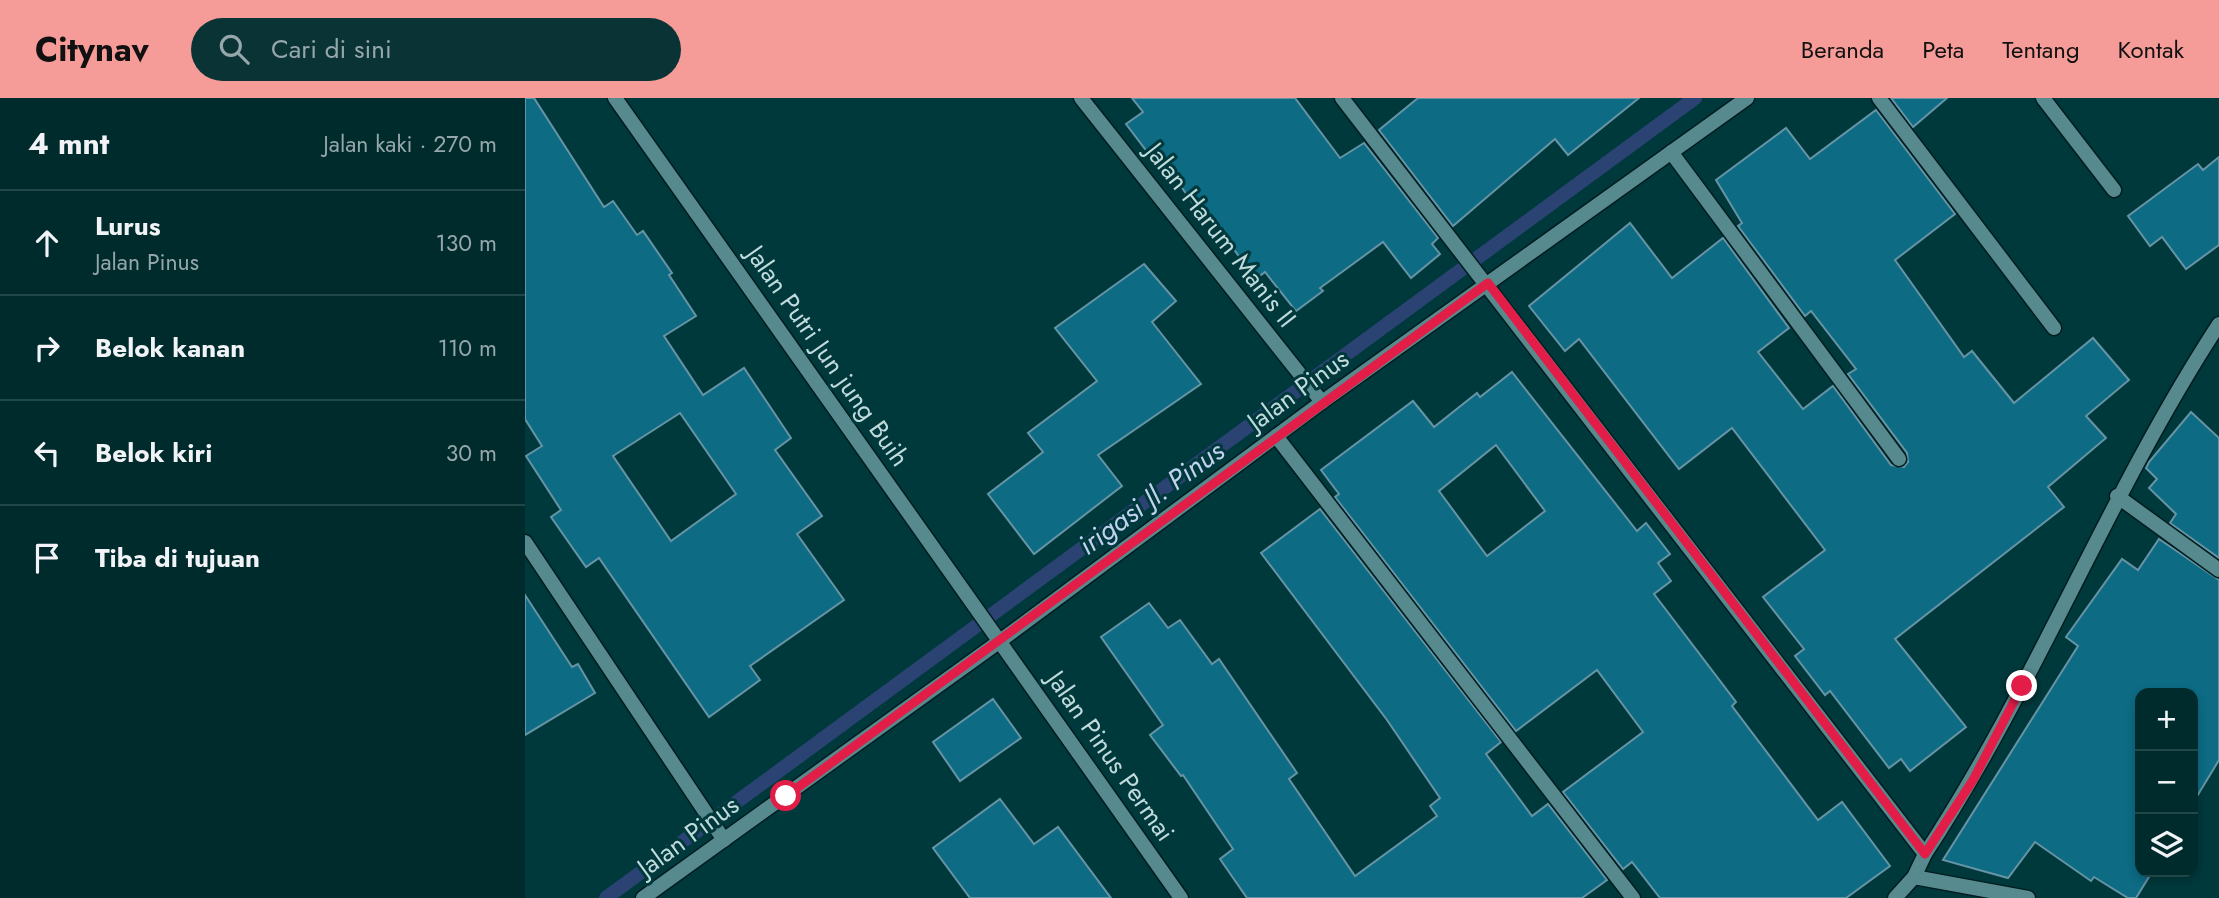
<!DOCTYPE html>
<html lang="id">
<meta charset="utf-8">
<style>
:root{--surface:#002b2d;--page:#0a3335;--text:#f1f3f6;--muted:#95a7aa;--line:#224749;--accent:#f59b98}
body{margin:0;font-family:Jost,sans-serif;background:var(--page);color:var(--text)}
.controls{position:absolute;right:21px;bottom:21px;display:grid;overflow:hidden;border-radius:14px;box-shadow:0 4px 10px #0003}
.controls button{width:63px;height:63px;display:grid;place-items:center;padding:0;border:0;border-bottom:2px solid var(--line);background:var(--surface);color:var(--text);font:35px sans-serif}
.stop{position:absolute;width:21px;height:21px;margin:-16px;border:5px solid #e11d48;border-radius:50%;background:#fff}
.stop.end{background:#e11d48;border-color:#fff;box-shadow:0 2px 7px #0008}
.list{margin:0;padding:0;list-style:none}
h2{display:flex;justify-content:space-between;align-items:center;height:91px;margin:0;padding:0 28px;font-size:30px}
h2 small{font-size:23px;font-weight:400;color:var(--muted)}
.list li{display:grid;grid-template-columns:46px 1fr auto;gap:21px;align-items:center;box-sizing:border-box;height:105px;padding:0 28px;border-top:2px solid var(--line)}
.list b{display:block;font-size:26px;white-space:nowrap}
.list p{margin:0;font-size:23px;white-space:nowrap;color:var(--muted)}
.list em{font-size:23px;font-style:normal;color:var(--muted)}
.icon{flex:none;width:38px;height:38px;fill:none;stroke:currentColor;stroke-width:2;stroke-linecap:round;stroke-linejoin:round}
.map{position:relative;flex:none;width:1694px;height:800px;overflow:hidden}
header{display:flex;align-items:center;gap:42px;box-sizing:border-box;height:98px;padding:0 35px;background:var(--accent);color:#111}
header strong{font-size:33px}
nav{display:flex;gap:38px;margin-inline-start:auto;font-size:24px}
.search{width:490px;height:63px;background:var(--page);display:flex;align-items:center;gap:18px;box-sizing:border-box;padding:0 24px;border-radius:38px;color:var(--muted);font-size:26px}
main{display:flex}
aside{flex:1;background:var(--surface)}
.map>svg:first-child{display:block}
</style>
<header>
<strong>Citynav</strong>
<div class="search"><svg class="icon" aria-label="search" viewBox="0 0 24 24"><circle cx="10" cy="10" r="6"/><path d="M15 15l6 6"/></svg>Cari di sini</div>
<nav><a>Beranda</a><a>Peta</a><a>Tentang</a><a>Kontak</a></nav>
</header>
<main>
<aside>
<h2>4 mnt<small>Jalan kaki · 270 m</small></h2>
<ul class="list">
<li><svg class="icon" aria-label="ahead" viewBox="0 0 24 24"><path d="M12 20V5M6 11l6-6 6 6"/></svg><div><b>Lurus</b><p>Jalan Pinus</p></div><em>130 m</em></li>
<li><svg class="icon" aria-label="right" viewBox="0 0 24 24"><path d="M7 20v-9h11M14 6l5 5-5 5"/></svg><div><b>Belok kanan</b></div><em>110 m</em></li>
<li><svg class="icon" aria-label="left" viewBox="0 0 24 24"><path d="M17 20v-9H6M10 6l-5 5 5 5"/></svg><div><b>Belok kiri</b></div><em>30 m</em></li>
<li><svg class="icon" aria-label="arrive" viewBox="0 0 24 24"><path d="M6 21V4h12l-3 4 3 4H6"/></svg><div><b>Tiba di tujuan</b></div></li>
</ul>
</aside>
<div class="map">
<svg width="1694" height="800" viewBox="0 0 1694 800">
<rect width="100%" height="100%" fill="#00393c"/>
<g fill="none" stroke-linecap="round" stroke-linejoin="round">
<polyline stroke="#2a4373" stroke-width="14" points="81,800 1170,0"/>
</g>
<g fill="#0d6b84" stroke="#6794a5" stroke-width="2" fill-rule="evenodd">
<path d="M0 0H9L79 109 88 103 112 137 118 133 147 175 144 177 171 218 139 238 178 297 219 270 266 340 250 352 297 418 272 436 319 502 225 568 235 582 184 619 74 460 61 469 26 419 36 412 1 358 17 348 0 321ZM155 315 211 396 146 443 88 358Z"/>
<polygon points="607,0 770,0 815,60 839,45 913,140 907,146 915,156 886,180 858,144 795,190 798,193 771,213 740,174 731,181 677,109 673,112 644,72 639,76 601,26 618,14"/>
<polygon points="893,0 1114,0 1043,57 1030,41 928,128 854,32"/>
<polygon points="1366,0 1422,0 1388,29"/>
<polygon points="1351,12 1430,116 1370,162 1439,259 1447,253 1489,305 1568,240 1604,282 1561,318 1581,340 1523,389 1539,409 1370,541 1441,629 1385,673 1376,661 1364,670 1305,593 1300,597 1270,558 1279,551 1238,499 1300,452 1207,330 1154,371 1054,241 1040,253 1004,208 1105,125 1147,180 1198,140 1264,230 1233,254 1278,311 1308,288 1366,367 1379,369 1383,364 1382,355 1323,276 1331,271 1286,213 1280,218 1213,128 1217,125 1191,82 1261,30 1285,61"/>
<polygon points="1694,59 1694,147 1661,171 1637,139 1625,148 1603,118 1673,66 1678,72"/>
<polygon points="619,166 651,203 627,224 676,286 573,357 597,388 509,456 463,396 518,354 503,335 572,283 530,230"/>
<path d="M987 274 1112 433 1121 425 1145 456 1133 465 1146 483 1129 496 1211 604 1207 608 1293 722 1317 704 1365 768 1321 800H1135L1107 764 1098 771 1038 694 1118 634 1072 572 991 633 810 399 814 396 796 372 888 303 909 329 952 295 955 299ZM971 347 1020 413 962 458 914 393Z"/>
<polygon points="1666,314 1694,340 1694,460 1645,425 1651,416 1624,390 1632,381 1621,370 1624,364"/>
<polygon points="795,411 976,644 961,656 1007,718 1023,706 1082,782 1057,800 722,800 695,761 708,751 658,677 656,678 625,637 638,627 576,539 624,505 643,530 655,522 687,566 694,561 772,675 764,681 830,778 912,718 905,708 915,700 862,622 736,455"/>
<polygon points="1634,441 1694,482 1694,662 1668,705 1668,595 1615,595 1615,774 1627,774 1611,800 1603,800 1569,779 1566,783 1510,744 1483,780 1418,762 1553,548 1541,539 1597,461 1613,472"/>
<polygon points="0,497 47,569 53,566 70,595 0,637"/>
<polygon points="468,601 496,640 435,683 408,644"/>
<polygon points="475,701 509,746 533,729 586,800 445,800 408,750"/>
</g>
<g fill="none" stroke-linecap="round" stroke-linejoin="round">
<defs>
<g id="minor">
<polyline points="90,0 656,800"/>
<polyline points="556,0 797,304"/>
<polyline points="817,0 1400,756 1389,779 1370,800"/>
<polyline points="1354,0 1529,230"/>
<polyline points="1518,0 1589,92"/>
<polyline points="1146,54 1374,361"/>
<polyline points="751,338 1108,800"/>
<polyline points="1592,398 1694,472"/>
<polyline points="0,444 199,742"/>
<path d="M1400 756C1511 587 1583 396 1694 226"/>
<polyline points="1389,779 1503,800"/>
</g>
<polyline id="tertiary" points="118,800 475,543 797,304 1222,0"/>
</defs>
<use href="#minor" stroke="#021d1f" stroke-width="17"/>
<use href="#tertiary" stroke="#021d1f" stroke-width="17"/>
<use href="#minor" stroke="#578a8e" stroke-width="14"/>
<use href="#tertiary" stroke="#578a8e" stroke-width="14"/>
</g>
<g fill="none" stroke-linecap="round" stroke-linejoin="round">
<polyline stroke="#e11d48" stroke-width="9" points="261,698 963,185 1400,756 1448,682 1497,588"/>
</g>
<g text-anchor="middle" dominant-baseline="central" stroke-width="6" stroke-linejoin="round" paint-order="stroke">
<g font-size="26" fill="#c1dbdd" stroke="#00393c">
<text transform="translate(696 137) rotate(52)">Jalan Harum Manis II</text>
<text transform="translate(303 258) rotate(55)">Jalan Putri Jun jung Buih</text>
<text transform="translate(773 292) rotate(-36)">Jalan Pinus</text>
<text transform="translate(586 658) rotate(55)">Jalan Pinus Permai</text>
<text transform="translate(163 738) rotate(-36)">Jalan Pinus</text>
</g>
<g font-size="28" font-style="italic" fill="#c1d2f1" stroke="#00393c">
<text transform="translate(626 400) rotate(-36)">irigasi Jl. Pinus</text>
</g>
</g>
</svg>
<div class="controls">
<button>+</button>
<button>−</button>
<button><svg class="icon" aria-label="layers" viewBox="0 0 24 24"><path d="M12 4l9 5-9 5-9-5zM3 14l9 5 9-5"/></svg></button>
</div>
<div class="stop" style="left:261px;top:698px"></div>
<div class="stop end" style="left:1497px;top:588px"></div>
</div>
</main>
